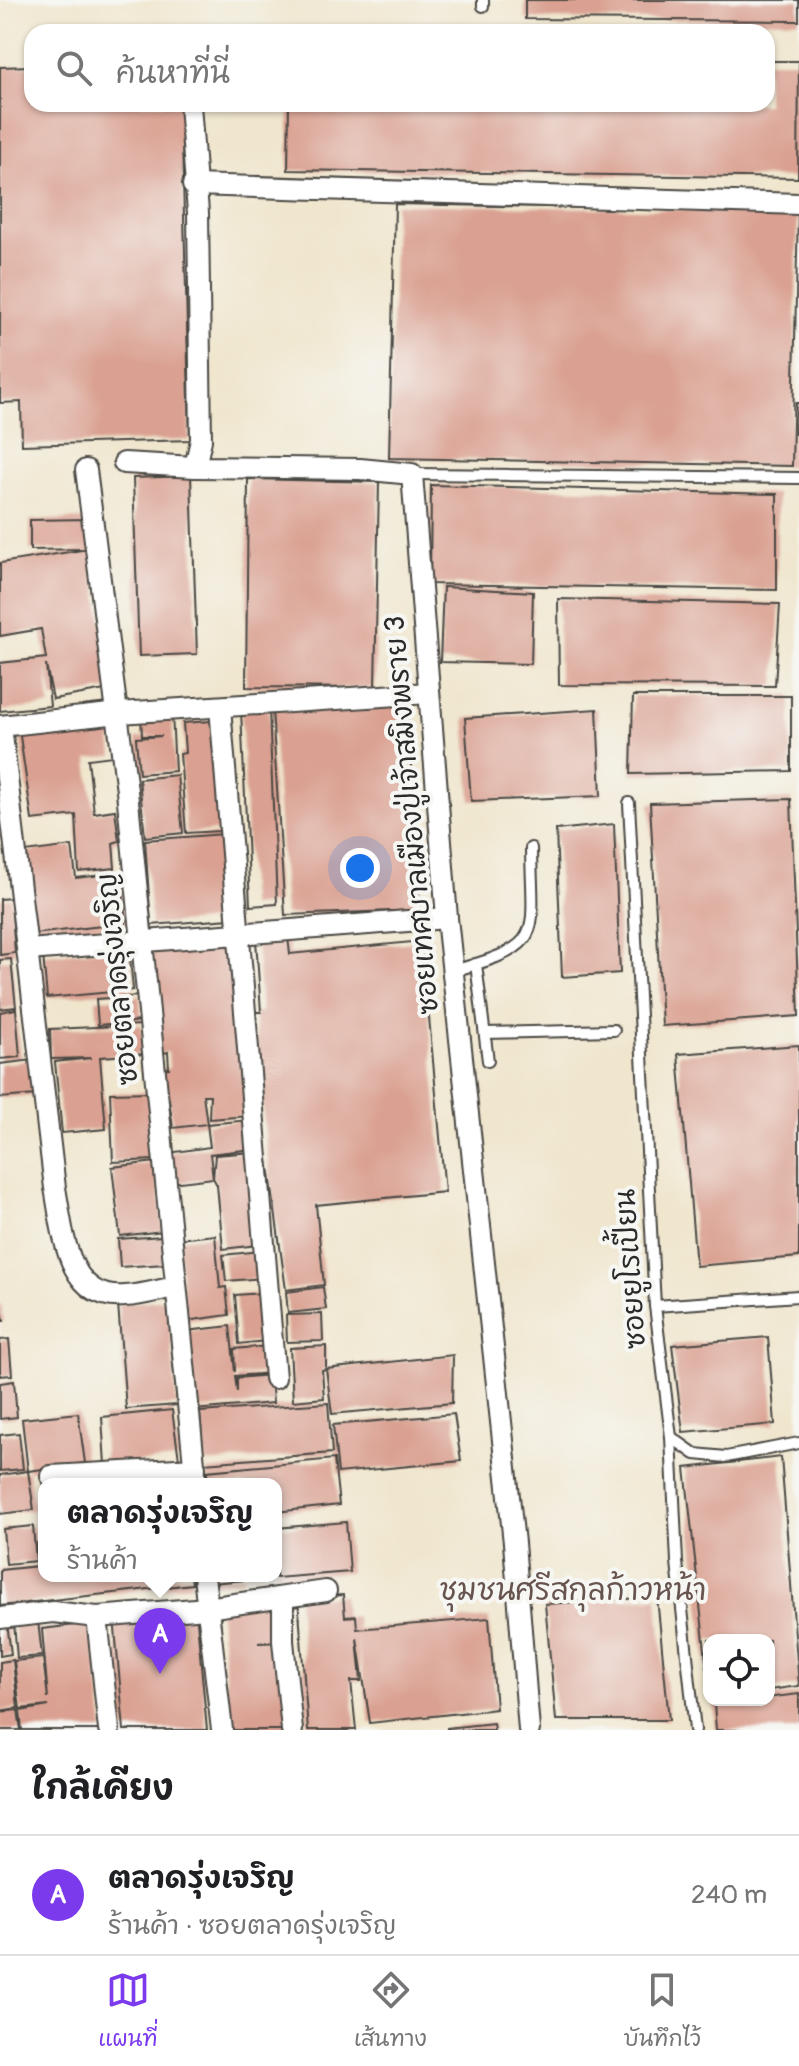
<!DOCTYPE html>
<html lang="th">
<meta charset="utf-8">
<style>
:root{--surface:#fff;--page:#f6f6f6;--text:#202124;--muted:#757577;--line:#e0e0e0;--accent:#7c3aed}
body{margin:0;font-family:Pangolin,"Playpen Sans Thai",sans-serif;background:var(--page);color:var(--text)}
.controls{position:absolute;right:24px;bottom:24px;display:grid;overflow:hidden;border-radius:16px;box-shadow:0 2px 6px #0004}
.controls button{width:72px;height:72px;display:grid;place-items:center;padding:0;border:0;border-bottom:2px solid var(--line);background:var(--surface);color:var(--text);font:40px sans-serif}
.you{position:absolute;left:360px;top:868px;width:28px;height:28px;margin:-20px;border:6px solid #fff;border-radius:50%;background:#1a73e8;box-shadow:0 0 0 12px #1a73e833}
.badge{display:grid;place-items:center;width:52px;height:52px;border-radius:50%;background:var(--accent);color:#fff;font-size:26px;font-weight:700}
.pin{position:absolute;translate:-50% -66px;filter:drop-shadow(0 2px 4px #0008)}
.pin::after{content:'';position:absolute;top:42px;width:28px;height:24px;background:inherit;clip-path:polygon(0 0,100% 0,50% 100%)}
.popup{position:absolute;left:38px;top:1478px;width:244px;height:104px;box-sizing:border-box;display:grid;place-content:center;border-radius:16px;background:var(--surface);filter:drop-shadow(0 2px 6px #0005);font-size:26px;white-space:nowrap;color:var(--muted)}
.popup b{font-size:30px;color:var(--text)}
.popup::after{content:'';position:absolute;left:50%;top:100%;margin-left:-16px;border:16px solid transparent;border-top-color:var(--surface)}
.list{margin:0;padding:0;list-style:none}
h2{display:flex;justify-content:space-between;align-items:center;height:104px;margin:0;padding:0 32px;font-size:34px}
h2 small{font-size:26px;font-weight:400;color:var(--muted)}
.list li{display:grid;grid-template-columns:52px 1fr auto;gap:24px;align-items:center;box-sizing:border-box;height:120px;padding:0 32px;border-top:2px solid var(--line)}
.list b{display:block;font-size:30px;white-space:nowrap}
.list p{margin:0;font-size:26px;white-space:nowrap;color:var(--muted)}
.list em{font-size:26px;font-style:normal;color:var(--muted)}
.icon{flex:none;width:44px;height:44px;fill:none;stroke:currentColor;stroke-width:2;stroke-linecap:round;stroke-linejoin:round}
.map{position:relative;flex:none;width:799px;height:1730px;overflow:hidden}
.search{position:absolute;background:var(--surface);box-shadow:0 2px 6px #0004;left:24px;right:24px;top:24px;height:88px;display:flex;align-items:center;gap:20px;box-sizing:border-box;padding:0 28px;border-radius:24px;color:var(--muted);font-size:30px}
.sheet{height:224px;background:var(--surface)}
nav{display:flex;justify-content:space-around;align-items:center;box-sizing:border-box;height:112px;border-top:2px solid var(--line);background:var(--surface);font-size:22px;color:var(--muted)}
nav a{display:grid;justify-items:center;gap:4px}
nav .on{color:var(--accent)}
.map>svg:first-child{display:block}
</style>
<div class="map">
<svg width="799" height="1730" viewBox="0 0 799 1730">
<rect width="100%" height="100%" fill="#f6f6f2"/>
<filter id="ink" filterUnits="userSpaceOnUse"><feTurbulence type="fractalNoise" baseFrequency=".0125" numOctaves="2"/><feDisplacementMap in="SourceGraphic" scale="16" xChannelSelector="R" yChannelSelector="G"/><feConvolveMatrix kernelMatrix="1 2 1 2 8 2 1 2 1" color-interpolation-filters="sRGB"/></filter>
<filter id="wash" filterUnits="userSpaceOnUse"><feTurbulence type="fractalNoise" baseFrequency=".006" numOctaves="4" result="noise"/><feDisplacementMap in="SourceGraphic" scale="32" xChannelSelector="R" yChannelSelector="G"/><feGaussianBlur stdDeviation="1.8" result="paint"/><feColorMatrix in="noise" values="0 0 0 0 0 0 0 0 0 0 0 0 0 0 0 0 0 1.4 0 .05"/><feComposite in="paint" operator="in"/></filter>
<g filter="url(#wash)">
<rect width="100%" height="100%" fill="#f0e6ce"/>
<g id="blocks">
<g fill="#daa192">
<polygon points="525,0 799,0 799,21 525,19"/>
<polygon points="767,61 799,61 798,178 288,170 289,104 767,104"/>
<polygon points="32,66 32,104 181,104 190,440 22,445 21,402 0,403 0,67"/>
<polygon points="395,204 798,212 792,466 389,458"/>
<polygon points="796,403 799,403 799,434 795,434"/>
<polygon points="191,476 197,654 139,656 133,478"/>
<polygon points="248,479 379,482 375,688 246,687"/>
<polygon points="431,485 777,494 777,590 430,584"/>
<polygon points="88,519 111,689 53,699 46,665 50,706 0,711 0,663 46,658 41,629 0,636 0,563 88,549 30,550 30,520"/>
<polygon points="443,587 533,592 531,664 440,662"/>
<polygon points="558,599 780,604 775,686 559,685"/>
<polygon points="633,696 791,696 791,771 631,774"/>
<polygon points="407,703 420,910 285,915 272,709"/>
<polygon points="269,708 277,904 250,906 241,710"/>
<polygon points="597,709 601,796 471,801 465,718"/>
<polygon points="172,713 175,771 139,774 136,738 162,736 142,736 141,715"/>
<polygon points="109,720 113,756 88,759 94,813 115,810 119,841 113,843 115,868 79,872 76,815 32,820 19,729"/>
<polygon points="212,721 220,831 186,833 180,754 185,753 183,723"/>
<polygon points="177,775 183,833 145,837 139,779"/>
<polygon points="791,799 799,1016 662,1026 650,803"/>
<polygon points="614,824 620,973 562,977 556,830"/>
<polygon points="224,834 230,919 151,925 145,840"/>
<polygon points="72,846 76,878 121,873 126,923 35,934 25,852"/>
<polygon points="11,898 15,953 0,955 0,899"/>
<polygon points="288,937 290,954 422,941 445,1192 316,1205 324,1285 286,1290 266,1145 254,1012 261,1012 256,940"/>
<polygon points="234,941 250,1116 209,1119 210,1095 203,1095 207,1124 173,1128 169,1099 162,1099 159,1069 169,1068 168,1052 160,1054 151,948"/>
<polygon points="129,947 133,990 47,998 43,955"/>
<polygon points="11,959 16,1007 0,1009 0,960"/>
<polygon points="140,996 142,1021 98,1025 96,999"/>
<polygon points="16,1009 20,1057 0,1059 0,1012"/>
<polygon points="142,1025 144,1054 100,1057 106,1129 62,1133 55,1062 91,1058 51,1059 50,1029"/>
<polygon points="799,1045 799,1257 696,1266 678,1054"/>
<polygon points="33,1060 36,1095 0,1098 0,1064"/>
<polygon points="150,1092 154,1160 113,1162 110,1093"/>
<polygon points="250,1120 253,1149 210,1154 213,1178 215,1155 253,1152 258,1245 223,1249 217,1185 213,1178 172,1183 168,1153 210,1147 207,1124"/>
<polygon points="156,1162 163,1231 120,1236 112,1167"/>
<polygon points="215,1235 220,1288 226,1287 229,1315 185,1321 178,1239"/>
<polygon points="163,1236 165,1264 120,1267 118,1239"/>
<polygon points="261,1251 264,1278 226,1281 223,1255"/>
<polygon points="323,1287 326,1309 288,1313 286,1292"/>
<polygon points="263,1293 266,1341 239,1344 235,1295"/>
<polygon points="0,1299 4,1321 0,1321"/>
<polygon points="167,1299 177,1405 126,1409 118,1304"/>
<polygon points="322,1314 323,1341 287,1342 286,1315"/>
<polygon points="230,1326 235,1372 234,1349 269,1346 271,1373 235,1376 237,1392 237,1378 271,1375 273,1403 194,1410 186,1331"/>
<polygon points="768,1337 775,1424 683,1432 672,1345"/>
<polygon points="9,1339 12,1375 0,1376 0,1340"/>
<polygon points="326,1346 326,1369 322,1370 324,1398 293,1401 290,1348"/>
<polygon points="453,1355 452,1403 332,1414 326,1369"/>
<polygon points="14,1381 17,1417 0,1419 0,1383"/>
<polygon points="328,1403 332,1453 204,1463 200,1412"/>
<polygon points="172,1410 179,1459 105,1465 102,1417"/>
<polygon points="78,1413 85,1463 28,1471 22,1419"/>
<polygon points="454,1414 461,1461 338,1473 333,1425"/>
<polygon points="19,1433 23,1469 0,1471 0,1435"/>
<polygon points="781,1457 799,1686 769,1690 769,1640 709,1640 707,1669 685,1468"/>
<polygon points="334,1459 339,1505 276,1512 276,1484 208,1484 207,1471"/>
<polygon points="28,1471 34,1510 0,1514 0,1475"/>
<polygon points="180,1473 181,1484 79,1484"/>
<polygon points="346,1522 350,1572 276,1578 276,1528"/>
<polygon points="33,1526 36,1561 6,1564 3,1529"/>
<polygon points="37,1543 44,1543 44,1576 191,1576 192,1584 0,1606 0,1570 38,1566"/>
<polygon points="210,1576 243,1576 244,1580 211,1583"/>
<polygon points="343,1595 345,1617 356,1616 357,1629 489,1618 496,1709 370,1723 357,1638 361,1681 351,1681 356,1730 308,1730 298,1598"/>
<polygon points="657,1597 669,1720 556,1720 545,1604"/>
<polygon points="283,1599 283,1641 258,1643 283,1642 289,1730 230,1730 219,1608"/>
<polygon points="196,1610 207,1730 124,1730 114,1617"/>
<polygon points="38,1621 42,1656 17,1658 14,1623"/>
<polygon points="7,1623 11,1654 0,1656 0,1624"/>
<polygon points="92,1623 104,1730 22,1730 20,1711 49,1706 20,1709 14,1661 43,1658 48,1698 42,1629"/>
<polygon points="13,1660 18,1708 0,1711 0,1662"/>
<polygon points="799,1694 799,1730 716,1730 714,1704"/>
<polygon points="18,1710 21,1730 0,1730 0,1712"/>
<polygon points="493,1723 494,1730 447,1730 447,1728"/>
</g>
</g>
</g>
<g filter="url(#ink)">
<use href="#blocks" fill-opacity="0" stroke="#494743" stroke-width="2"/>
<g fill="none" stroke-linecap="round" stroke-linejoin="round">
<defs>
<g id="lane">
<polyline points="483,6 483,0"/>
<polyline points="412,474 799,478"/>
<polyline points="629,803 655,1306 671,1437 677,1562 695,1730"/>
<polyline points="476,964 488,1061"/>
<path d="M453 971C547 944 532 939 531 848"/>
<polyline points="485,1033 614,1030"/>
<polyline points="655,1306 798,1296"/>
<polyline points="671,1437 695,1454 726,1457 799,1443"/>
</g>
<g id="street">
<polyline points="190,104 198,213 201,440 195,467 360,469 412,474 447,918 514,1543 529,1730"/>
<polyline points="193,185 799,204"/>
<polyline points="124,463 195,467"/>
<polyline points="86,470 127,791 196,1484"/>
<polyline points="220,707 275,1378"/>
<polyline points="0,726 119,713 429,693"/>
<path d="M1 726 55 1188C63 1230 66 1301 125 1296 142 1295 159 1290 175 1287"/>
<polyline points="28,950 447,918"/>
<polyline points="51,1476 195,1468"/>
<polyline points="204,1576 222,1730"/>
<polyline points="283,1599 283,1641 292,1730"/>
<polyline points="97,1617 109,1730"/>
<polyline points="0,1618 53,1612 97,1617 207,1608 326,1591"/>
</g>
</defs>
<use href="#lane" stroke="#494743" stroke-width="14"/>
<use href="#street" stroke="#494743" stroke-width="24"/>
<use href="#lane" stroke="#fff" stroke-width="10"/>
<use href="#street" stroke="#fff" stroke-width="20"/>
</g>
</g>
<g text-anchor="middle" dominant-baseline="central" stroke-width="8" stroke-linejoin="round" paint-order="stroke">
<g font-size="28" fill="#2b2b2b" stroke="#f6f6f2">
<text transform="translate(412 815) rotate(-95)">ซอยเทศบาลเมืองปู่เจ้าสมิงพราย 3</text>
<text transform="translate(118 979) rotate(-96)">ซอยตลาดรุ่งเจริญ</text>
<text transform="translate(631 1269) rotate(-94)">ซอยยูโรเปี้ยน</text>
</g>
<g font-size="30" fill="#68544f" stroke="#f6f6f2">
<text x="573" y="1590">ชุมชนศรีสกุลก้าวหน้า</text>
</g>
</g>
</svg>
<div class="controls">
<button><svg class="icon" aria-label="locate" viewBox="0 0 24 24"><circle cx="12" cy="12" r="6"/><path d="M12 2v4M12 18v4M2 12h4M18 12h4"/></svg></button>
</div>
<div class="you"></div>
<div class="pin badge" style="left:160px;top:1674px">A</div>
<div class="popup"><b>ตลาดรุ่งเจริญ</b>ร้านค้า</div>
<div class="search"><svg class="icon" aria-label="search" viewBox="0 0 24 24"><circle cx="10" cy="10" r="6"/><path d="M15 15l6 6"/></svg>ค้นหาที่นี่</div>
</div>
<section class="sheet">
<h2>ใกล้เคียง<small></small></h2>
<ul class="list">
<li><span class="badge">A</span><div><b>ตลาดรุ่งเจริญ</b><p>ร้านค้า · ซอยตลาดรุ่งเจริญ</p></div><em>240 m</em></li>
</ul>
</section>
<nav>
<a class="on"><svg class="icon" aria-label="map" viewBox="0 0 24 24"><path d="M3 6l6-2 6 2 6-2v14l-6 2-6-2-6 2zM9 4v14M15 6v14"/></svg>แผนที่</a>
<a><svg class="icon" aria-label="directions" viewBox="0 0 24 24"><path d="M12 3l9 9-9 9-9-9zM9 14v-3h6M13 9l2 2-2 2"/></svg>เส้นทาง</a>
<a><svg class="icon" aria-label="saved" viewBox="0 0 24 24"><path d="M7 4h10v16l-5-4-5 4z"/></svg>บันทึกไว้</a>
</nav>
